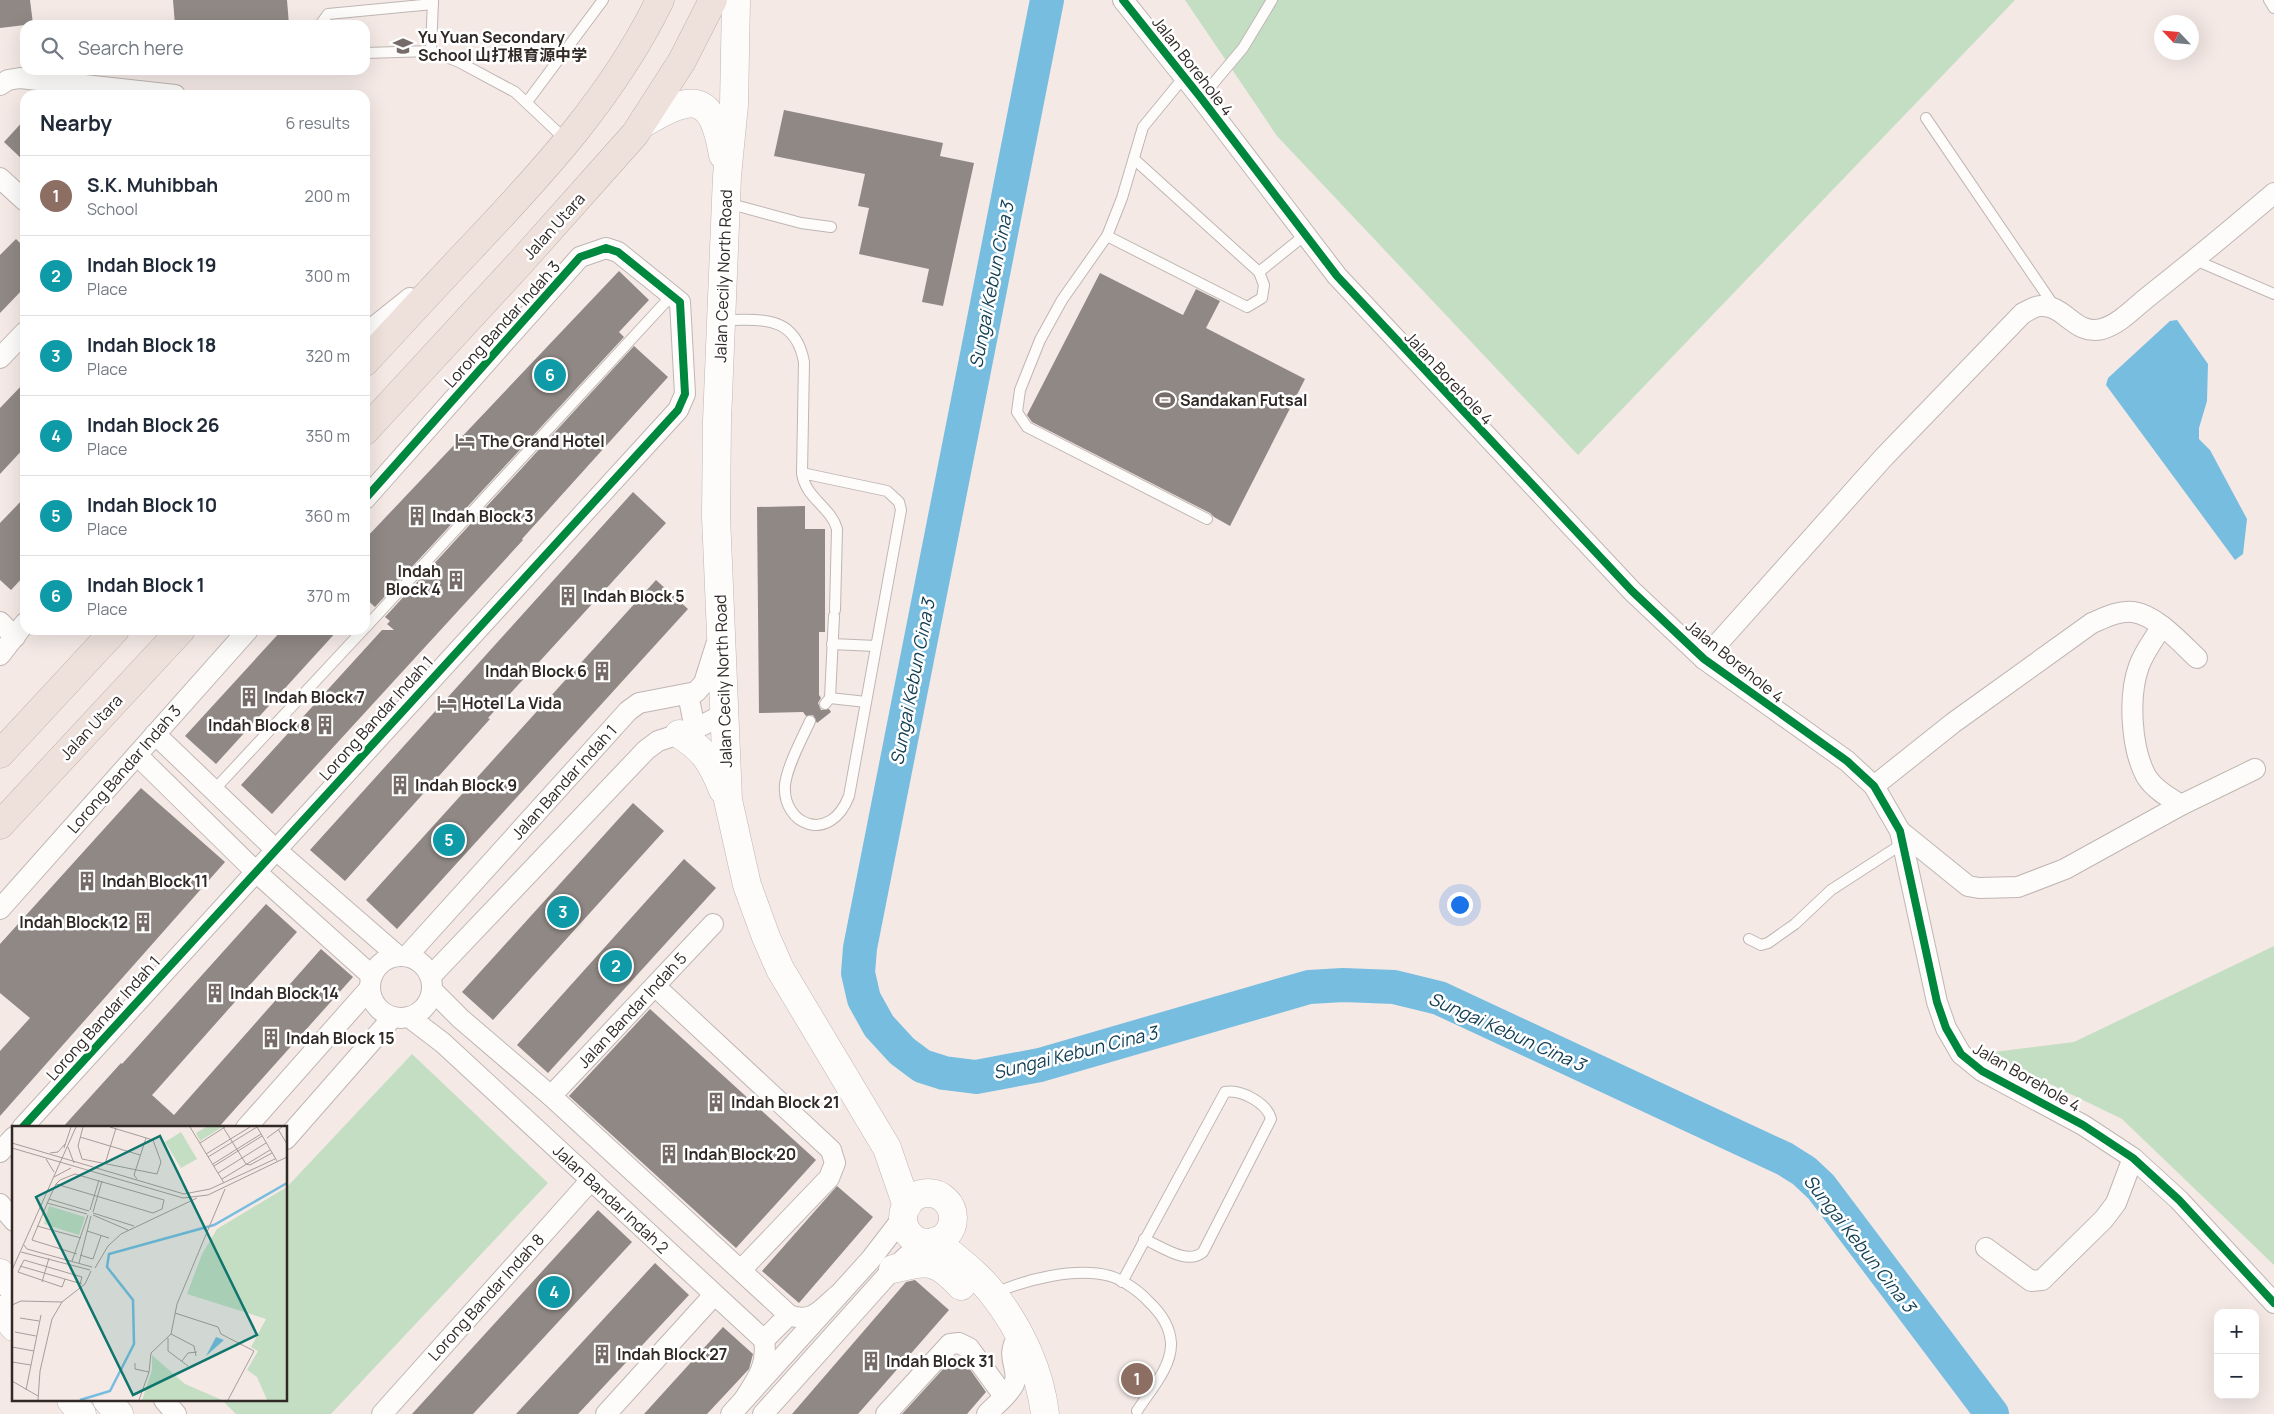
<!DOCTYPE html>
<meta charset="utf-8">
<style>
:root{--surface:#fff;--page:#f2f2f3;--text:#1f2937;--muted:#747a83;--line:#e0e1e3;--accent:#756c69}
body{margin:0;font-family:Manrope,"Noto Sans SC",sans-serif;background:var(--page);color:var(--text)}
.controls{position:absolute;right:15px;bottom:15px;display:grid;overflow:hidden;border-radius:10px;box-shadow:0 5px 20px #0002}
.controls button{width:45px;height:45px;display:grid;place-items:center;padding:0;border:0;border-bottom:1px solid var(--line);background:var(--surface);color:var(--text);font:25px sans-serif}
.compass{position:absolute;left:2154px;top:15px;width:45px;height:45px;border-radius:50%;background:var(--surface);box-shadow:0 5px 20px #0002;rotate:296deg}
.you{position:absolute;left:1459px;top:904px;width:18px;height:18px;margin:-12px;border:4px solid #fff;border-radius:50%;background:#1a73e8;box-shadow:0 0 0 8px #1a73e833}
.badge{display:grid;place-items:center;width:32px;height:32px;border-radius:50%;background:var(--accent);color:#fff;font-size:16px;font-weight:700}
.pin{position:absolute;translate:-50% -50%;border:2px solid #fff;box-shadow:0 1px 5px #0006}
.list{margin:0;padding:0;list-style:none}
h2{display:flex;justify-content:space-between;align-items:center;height:65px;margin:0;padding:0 20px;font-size:21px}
h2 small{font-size:16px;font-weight:400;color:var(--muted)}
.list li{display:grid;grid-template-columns:32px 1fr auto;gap:15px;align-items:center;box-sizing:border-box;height:80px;padding:0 20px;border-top:1px solid var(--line)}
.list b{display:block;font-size:19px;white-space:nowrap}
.list p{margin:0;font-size:16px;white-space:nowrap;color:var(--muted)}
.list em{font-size:16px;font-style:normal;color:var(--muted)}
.icon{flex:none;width:28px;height:28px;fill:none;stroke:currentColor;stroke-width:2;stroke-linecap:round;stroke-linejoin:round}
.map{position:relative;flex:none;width:2274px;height:1414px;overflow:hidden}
.search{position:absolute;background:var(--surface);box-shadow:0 5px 20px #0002;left:20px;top:20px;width:350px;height:55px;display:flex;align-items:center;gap:12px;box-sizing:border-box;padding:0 18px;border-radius:15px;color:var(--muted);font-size:19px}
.panel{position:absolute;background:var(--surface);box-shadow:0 5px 20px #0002;left:20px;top:90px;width:350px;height:545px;border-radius:15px}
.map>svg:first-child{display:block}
</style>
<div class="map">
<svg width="2274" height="1414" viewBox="0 0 2274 1414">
<rect width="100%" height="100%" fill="#f4e9e5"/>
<g fill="#c4dec4">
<polygon points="1185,0 2015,0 1578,455 1277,136"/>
<polygon points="2274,946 2274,1265 2122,1119 1986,1053 2074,1042"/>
<polygon points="412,1054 548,1183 331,1414 236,1414 222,1400 286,1400 286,1188"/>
</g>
<polygon fill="#77bde0" points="2177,320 2208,364 2207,401 2199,428 2199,439 2210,450 2247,519 2243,554 2235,560 2106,385 2108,378 2170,321"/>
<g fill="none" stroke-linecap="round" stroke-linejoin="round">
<polyline stroke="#77bde0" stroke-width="34" points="1047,0 860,948 858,973 864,999 879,1026 902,1051 922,1066 944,1073 976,1077 1040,1065 1309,987 1343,985 1394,987 1439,998 1785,1159 1804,1171 1821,1187 1992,1414"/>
</g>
<g fill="#8f8885">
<polygon points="0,0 30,0 33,24 0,28"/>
<polygon points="173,0 287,0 289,25 175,25"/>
<polygon points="784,110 943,143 940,156 974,163 943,306 922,302 929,269 859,254 869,208 858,206 865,174 774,156"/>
<polygon points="25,119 25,162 4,142"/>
<polygon points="16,239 25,248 25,287 0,313 0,255"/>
<polygon points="619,271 649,300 619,332 624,337 375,607 365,598 365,539"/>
<polygon points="1100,273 1183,315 1196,289 1220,301 1206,328 1305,379 1230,526 1214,517 1210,513 1032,422 1027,415"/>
<polygon points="634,346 668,377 522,539 523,540 272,814 241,785 382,630 394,630 387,624 390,621 385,617"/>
<polygon points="25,382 25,447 0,474 0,408"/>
<polygon points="633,492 666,523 488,718 490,719 345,881 310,850"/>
<polygon points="25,497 25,575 11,590 0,580 0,523"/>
<polygon points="805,506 805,529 825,529 825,632 819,632 819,695 821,698 818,703 821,710 829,709 831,712 817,723 813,715 806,716 803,712 759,713 757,507"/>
<polygon points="656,580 688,609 397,929 366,900"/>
<polygon points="282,630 338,630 216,764 185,736"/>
<polygon points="141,788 225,862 0,1116 0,1051 30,1018 0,993 0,944"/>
<polygon points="633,803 664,831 493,1020 462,992"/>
<polygon points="684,859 716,888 548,1073 517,1045"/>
<polygon points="266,904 297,932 154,1093 152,1095 174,1115 321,949 353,977 218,1128 62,1128 121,1063 122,1064"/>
<polygon points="650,1009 816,1160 736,1248 569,1096"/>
<polygon points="837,1186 873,1217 799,1303 762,1271"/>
<polygon points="598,1210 632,1242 473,1414 412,1414"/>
<polygon points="655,1263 689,1295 578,1414 516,1414"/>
<polygon points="915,1280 949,1310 858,1414 792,1414 906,1282"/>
<polygon points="723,1327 753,1354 749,1369 707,1414 644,1414"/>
<polygon points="955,1356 969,1368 986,1392 967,1414 902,1414"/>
</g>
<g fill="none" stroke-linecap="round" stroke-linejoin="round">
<defs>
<g id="lane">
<polyline points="2269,0 2274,8"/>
<polyline points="320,25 328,14 433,4"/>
<polyline points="431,51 433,0"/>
<polyline points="365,53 431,51 459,62 515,92 566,140"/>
<polyline points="1184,77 1143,127 1122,198 1107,236 1062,300 1040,340 1020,390 1017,412 1027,427 1207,519"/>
<polyline points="1201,98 1243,48 1272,0"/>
<polyline points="527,102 603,0"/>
<polyline points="1926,118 2054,306"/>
<polyline points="1134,159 1259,272"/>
<polyline points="727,203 801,223 831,227"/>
<polyline points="1107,236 1247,307 1262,298 1264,285 1259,272 1305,235"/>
<polyline points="2195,260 2274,294"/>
<path d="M722 320C761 320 795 314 804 362L802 473"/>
<polyline points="365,628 672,295"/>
<polyline points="832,644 876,646"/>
<polyline points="830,698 866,702"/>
<polyline points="825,704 830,698 834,616"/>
<path d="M810 721C802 739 787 766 785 785 782 825 830 845 849 796L901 510 899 502 887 491 802 473C805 498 831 507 837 529L835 610"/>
<polyline points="214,790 363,630"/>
<polyline points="1749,939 1761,945 1768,943 1795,924 1831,890 1902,844"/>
<path d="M1122 1282 1225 1092C1241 1089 1267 1103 1271 1119L1203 1252C1187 1266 1161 1246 1144 1239"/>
<path d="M994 1294C1025 1279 1076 1267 1110 1276 1123 1280 1139 1291 1148 1301 1160 1312 1170 1326 1171 1343 1172 1367 1149 1392 1137 1411"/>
</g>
<g id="street">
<polyline points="1123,0 1201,98 1337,276 1632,591 1704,659 1847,761 1874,786 1900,831 1937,1002 1946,1028 1961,1054 1982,1071 2083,1125 2133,1158 2179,1200 2274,1303"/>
<polyline points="0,85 8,80 20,78 175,95"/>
<polyline points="0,178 25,201"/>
<polyline points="365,334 410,298"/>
<polyline points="0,358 25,332"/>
<polyline points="0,622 15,637"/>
<path d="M2162 626C2154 639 2144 652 2139 666 2128 696 2131 748 2146 776 2154 789 2168 797 2181 805"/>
<polyline points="0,655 25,623"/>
<path d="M1704 659 1884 457 2023 313C2028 311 2035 306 2040 306 2065 304 2074 336 2102 329 2120 324 2136 306 2149 296 2192 262 2233 228 2274 193"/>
<polyline points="688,694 695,729"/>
<polyline points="155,734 275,849 398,956"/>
<polyline points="137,755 255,871 372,976"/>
<path d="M1874 786 1953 723 2092 623C2104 618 2119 610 2133 612 2156 615 2181 643 2197 658"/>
<polyline points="1900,831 1968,886 1979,888 2018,887 2065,869 2181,805 2255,769"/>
<polyline points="0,909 248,630"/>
<circle cx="401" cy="987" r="31"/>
<polyline points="407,956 628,711 639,703 696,692 704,683 716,645"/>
<polyline points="431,976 646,750 658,741 695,729 724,714"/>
<polyline points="656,987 831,1150 835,1163 829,1178 741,1270"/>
<path d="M432 990 461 1019 551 1096 789 1315C813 1324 821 1309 838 1295"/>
<path d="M409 1017 443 1043 764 1340C768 1364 758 1378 745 1398"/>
<polyline points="551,1096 713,924"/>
<polyline points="22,1128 678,410 685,394 680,302 618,252 606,248 580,257 365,499"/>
<polyline points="246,1128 370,988"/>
<polyline points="286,1139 393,1017"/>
<polyline points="0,1152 14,1137"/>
<polyline points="0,1204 14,1221"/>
<polyline points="1986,1248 2031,1281 2042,1280 2104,1219 2116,1203 2133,1158"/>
<polyline points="764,1340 789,1315"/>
<polyline points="164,1400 176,1414"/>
<polyline points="382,1414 591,1180"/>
<polyline points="606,1414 714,1295"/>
<polyline points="731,1414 871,1259 904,1216"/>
<polyline points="763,1414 893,1269 922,1242"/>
<polyline points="886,1414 950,1344 959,1343 969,1348 1004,1396"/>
<path d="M987 1414C995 1405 1009 1395 1014 1384 1021 1368 1003 1358 1019 1335"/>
</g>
<g id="secondary">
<polyline points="736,0 734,105 727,176 717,421 716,516 728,800 747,885 766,937 780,969 887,1148 907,1206"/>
<path d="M642 124C692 94 712 91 723 155"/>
<path d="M679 734C705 750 712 763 723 790"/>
<circle cx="928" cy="1218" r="25"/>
<path d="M936 1241C955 1258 978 1274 993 1294 1020 1328 1040 1371 1045 1414"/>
<path d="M893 1269C928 1260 936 1259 961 1286"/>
<polyline points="0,1273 14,1289"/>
<polyline points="0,1310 14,1327"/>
<polyline points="71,1400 82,1414"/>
<polyline points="107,1400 119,1414"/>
</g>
<g id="highway">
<path d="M365 362C400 324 435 286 471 248 543 172 614 95 660 0"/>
<polyline points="365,431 521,262 635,134 682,61 713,0"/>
<polyline points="0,754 115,630"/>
<polyline points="0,825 181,630"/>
</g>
</defs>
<use href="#lane" stroke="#bfb6b3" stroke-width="12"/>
<use href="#street" stroke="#bfb6b3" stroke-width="22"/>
<use href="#secondary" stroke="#bfb6b3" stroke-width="29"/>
<use href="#highway" stroke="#c1b1aa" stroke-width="29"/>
<use href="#lane" stroke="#fdfcfb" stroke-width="10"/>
<use href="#street" stroke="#fdfcfb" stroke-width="20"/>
<use href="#secondary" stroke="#fdfcfb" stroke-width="28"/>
<use href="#highway" stroke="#eee1dc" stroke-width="28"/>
<defs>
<g id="cycleway">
<polyline points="1123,0 1201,98 1337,276 1632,591 1704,659 1847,761 1874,786 1900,831 1937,1002 1946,1028 1961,1054 1982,1071 2083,1125 2133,1158 2179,1200 2274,1303"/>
<polyline points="22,1128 678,410 685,394 680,302 618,252 606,248 580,257 365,499"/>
</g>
</defs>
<use href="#cycleway" stroke="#fff" stroke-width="11"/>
<use href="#cycleway" stroke="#00873e" stroke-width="8"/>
</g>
<defs>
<symbol id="school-bare" viewBox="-9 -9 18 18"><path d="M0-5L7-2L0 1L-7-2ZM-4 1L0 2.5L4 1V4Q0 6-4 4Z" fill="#756c69" stroke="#fff" stroke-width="2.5" paint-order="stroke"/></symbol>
<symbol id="stadium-bare" viewBox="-9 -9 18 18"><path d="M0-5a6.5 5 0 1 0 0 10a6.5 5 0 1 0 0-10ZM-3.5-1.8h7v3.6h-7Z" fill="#756c69" stroke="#fff" stroke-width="2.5" paint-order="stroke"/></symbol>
<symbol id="hotel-bare" viewBox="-9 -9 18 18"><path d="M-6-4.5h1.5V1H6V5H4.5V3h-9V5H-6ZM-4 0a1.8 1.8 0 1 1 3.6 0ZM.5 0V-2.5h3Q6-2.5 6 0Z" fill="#756c69" stroke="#fff" stroke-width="2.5" paint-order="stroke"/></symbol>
<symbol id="building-bare" viewBox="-9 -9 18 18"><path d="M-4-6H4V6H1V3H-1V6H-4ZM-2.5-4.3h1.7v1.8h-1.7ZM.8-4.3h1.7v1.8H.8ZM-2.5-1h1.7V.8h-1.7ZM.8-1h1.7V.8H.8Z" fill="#756c69" stroke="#fff" stroke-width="2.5" paint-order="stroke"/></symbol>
</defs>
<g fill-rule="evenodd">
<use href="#school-bare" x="389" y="32" width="28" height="28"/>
<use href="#stadium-bare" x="1151" y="386" width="28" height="28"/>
<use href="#hotel-bare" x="451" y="427" width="28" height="28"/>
<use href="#building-bare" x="403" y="502" width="28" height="28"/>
<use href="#building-bare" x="442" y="566" width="28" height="28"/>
<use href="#building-bare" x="554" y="582" width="28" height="28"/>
<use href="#building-bare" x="588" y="657" width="28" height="28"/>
<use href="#building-bare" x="235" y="683" width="28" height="28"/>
<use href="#hotel-bare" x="433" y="689" width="28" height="28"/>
<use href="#building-bare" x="311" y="711" width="28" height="28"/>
<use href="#building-bare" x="386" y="771" width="28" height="28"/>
<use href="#building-bare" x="73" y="867" width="28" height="28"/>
<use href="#building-bare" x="129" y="908" width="28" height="28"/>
<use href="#building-bare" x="201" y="979" width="28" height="28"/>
<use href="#building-bare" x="257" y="1024" width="28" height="28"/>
<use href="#building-bare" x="702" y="1088" width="28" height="28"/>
<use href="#building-bare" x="655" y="1140" width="28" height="28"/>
<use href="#building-bare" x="588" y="1340" width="28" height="28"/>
<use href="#building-bare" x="857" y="1347" width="28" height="28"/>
</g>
<g text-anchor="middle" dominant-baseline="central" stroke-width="5" stroke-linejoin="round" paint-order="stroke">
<g font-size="16" font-weight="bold" fill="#302926" stroke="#fff" text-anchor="start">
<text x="418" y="37">Yu Yuan Secondary<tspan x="418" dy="18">School 山打根育源中学</tspan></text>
<text x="1180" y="400">Sandakan Futsal</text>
<text x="480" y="441">The Grand Hotel</text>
<text x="432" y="516">Indah Block 3</text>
<text x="441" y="571" text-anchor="end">Indah<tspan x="441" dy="18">Block 4</tspan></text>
<text x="583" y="596">Indah Block 5</text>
<text x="587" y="671" text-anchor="end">Indah Block 6</text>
<text x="264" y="697">Indah Block 7</text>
<text x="462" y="703">Hotel La Vida</text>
<text x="310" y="725" text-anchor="end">Indah Block 8</text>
<text x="415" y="785">Indah Block 9</text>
<text x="102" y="881">Indah Block 11</text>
<text x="128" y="922" text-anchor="end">Indah Block 12</text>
<text x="230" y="993">Indah Block 14</text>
<text x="286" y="1038">Indah Block 15</text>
<text x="731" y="1102">Indah Block 21</text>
<text x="684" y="1154">Indah Block 20</text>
<text x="617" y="1354">Indah Block 27</text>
<text x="886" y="1361">Indah Block 31</text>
</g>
<g font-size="16" fill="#302926" stroke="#fff">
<text transform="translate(1193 66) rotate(52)">Jalan Borehole 4</text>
<text transform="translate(554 226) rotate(-48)">Jalan Utara</text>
<text transform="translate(723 276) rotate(-88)">Jalan Cecily North Road</text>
<text transform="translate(502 324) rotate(-48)">Lorong Bandar Indah 3</text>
<text transform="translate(1449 378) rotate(47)">Jalan Borehole 4</text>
<text transform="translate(1735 661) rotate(39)">Jalan Borehole 4</text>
<text transform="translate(723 681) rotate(-92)">Jalan Cecily North Road</text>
<text transform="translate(376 718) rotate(-48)">Lorong Bandar Indah 1</text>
<text transform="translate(91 727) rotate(-47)">Jalan Utara</text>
<text transform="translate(124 769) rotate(-49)">Lorong Bandar Indah 3</text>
<text transform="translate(564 782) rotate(-48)">Jalan Bandar Indah 1</text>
<text transform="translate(632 1010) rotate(-47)">Jalan Bandar Indah 5</text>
<text transform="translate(103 1018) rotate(-48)">Lorong Bandar Indah 1</text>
<text transform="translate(2027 1077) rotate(30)">Jalan Borehole 4</text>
<text transform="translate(611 1199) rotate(43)">Jalan Bandar Indah 2</text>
<text transform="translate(486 1297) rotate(-48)">Lorong Bandar Indah 8</text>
</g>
<g font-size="18" font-style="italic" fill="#144056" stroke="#fff">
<text transform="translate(991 285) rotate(-79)">Sungai Kebun Cina 3</text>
<text transform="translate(912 682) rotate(-79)">Sungai Kebun Cina 3</text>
<text transform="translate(1507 1031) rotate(24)">Sungai Kebun Cina 3</text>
<text transform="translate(1075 1052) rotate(-14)">Sungai Kebun Cina 3</text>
<text transform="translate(1860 1243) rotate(52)">Sungai Kebun Cina 3</text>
</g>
</g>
<g transform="translate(12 1126)">
<rect width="275" height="275" fill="#f4e9e5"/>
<path d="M194 1H210L188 15 184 7ZM169 6 185 33 169 42 153 16ZM275 61V274H255L245 251 235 244 246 225 239 221 254 193 175 168 190 128 205 103ZM37 80 73 91 67 109 32 98ZM140 229 173 258 210 274H130L140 244Z" fill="#c4dec4"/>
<path d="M204 211 212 214 194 230Z" fill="#77bde0"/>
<path fill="none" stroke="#77bde0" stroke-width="2.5" d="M68 274 98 265 122 218 121 174 95 141 97 128 202 99 275 57"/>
<path fill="none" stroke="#a69c99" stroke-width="1" d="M71 1 66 20 70 33 145 48 149 36 141 14 98 1M178 1 212 57M211 1 234 38M245 1 265 35M266 3 275 18M68 11 128 29M255 12 270 1M0 17 172 68 198 63 263 33M188 17 213 1M56 21 62 37M0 22 171 72 196 69 275 31M52 22 59 1M38 27 46 26 53 18M194 28 238 1M196 31 245 1M34 33 42 46M93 38 104 2M201 38 249 8M234 38 238 39 260 27M202 40 250 10M206 47 254 17M42 51 59 42M125 53 122 49 134 12M210 53 258 24M44 58 141 87 150 83 152 74 63 48 48 54 44 58 37 73 20 114 65 128M37 73 77 85M35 77 75 88M78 84 87 54M81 86 90 55M81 87 122 100M81 89 116 104M25 100 69 112M75 105 97 112M12 119 15 123 80 141M9 126 78 144M68 129 81 133 89 110M60 135 76 89M67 137 79 90M8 140 70 158M83 142 96 120 109 108 185 72M0 144 64 1M53 153 50 161 6 146 12 134 70 151 68 158M30 156 37 132M0 179 9 175 50 176M163 187 206 201 209 208 242 225 216 274M8 192 27 195M3 206 24 210M159 208 182 220 184 230M156 212V225L176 240M0 221 22 225M170 235 176 227 185 226M0 236 19 239M123 237V243L137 246M0 255 26 270M14 264 29 189M26 274 28 245 40 193 50 176 73 158 79 145M127 274 137 246 139 227 159 208 165 178 213 63"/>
<path fill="#0f766e" fill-opacity="0.15" stroke="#0f766e" stroke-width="2.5" d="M148 10 245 209 121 269 24 71Z"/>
<rect width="275" height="275" fill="none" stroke="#302926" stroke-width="2.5"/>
</g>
</svg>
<div class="controls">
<button>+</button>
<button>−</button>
</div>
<svg class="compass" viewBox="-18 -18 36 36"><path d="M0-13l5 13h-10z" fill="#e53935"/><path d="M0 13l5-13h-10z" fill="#747a83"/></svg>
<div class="you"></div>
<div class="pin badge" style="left:1137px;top:1379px;background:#8d6e63">1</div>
<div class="pin badge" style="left:616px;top:966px;background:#0f9aa8">2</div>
<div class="pin badge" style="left:563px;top:912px;background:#0f9aa8">3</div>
<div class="pin badge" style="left:554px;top:1292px;background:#0f9aa8">4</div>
<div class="pin badge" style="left:449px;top:840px;background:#0f9aa8">5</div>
<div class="pin badge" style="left:550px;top:375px;background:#0f9aa8">6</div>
<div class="search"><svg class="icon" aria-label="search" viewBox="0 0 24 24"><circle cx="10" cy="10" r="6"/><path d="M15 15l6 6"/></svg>Search here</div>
<section class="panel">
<h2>Nearby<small>6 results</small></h2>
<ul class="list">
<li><span class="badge" style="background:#8d6e63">1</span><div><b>S.K. Muhibbah</b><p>School</p></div><em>200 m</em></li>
<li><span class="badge" style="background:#0f9aa8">2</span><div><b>Indah Block 19</b><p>Place</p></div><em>300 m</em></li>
<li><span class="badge" style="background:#0f9aa8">3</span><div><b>Indah Block 18</b><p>Place</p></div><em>320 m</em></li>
<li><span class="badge" style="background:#0f9aa8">4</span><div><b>Indah Block 26</b><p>Place</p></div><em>350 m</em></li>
<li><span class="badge" style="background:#0f9aa8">5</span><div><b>Indah Block 10</b><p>Place</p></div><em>360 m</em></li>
<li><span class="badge" style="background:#0f9aa8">6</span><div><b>Indah Block 1</b><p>Place</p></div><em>370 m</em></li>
</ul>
</section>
</div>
